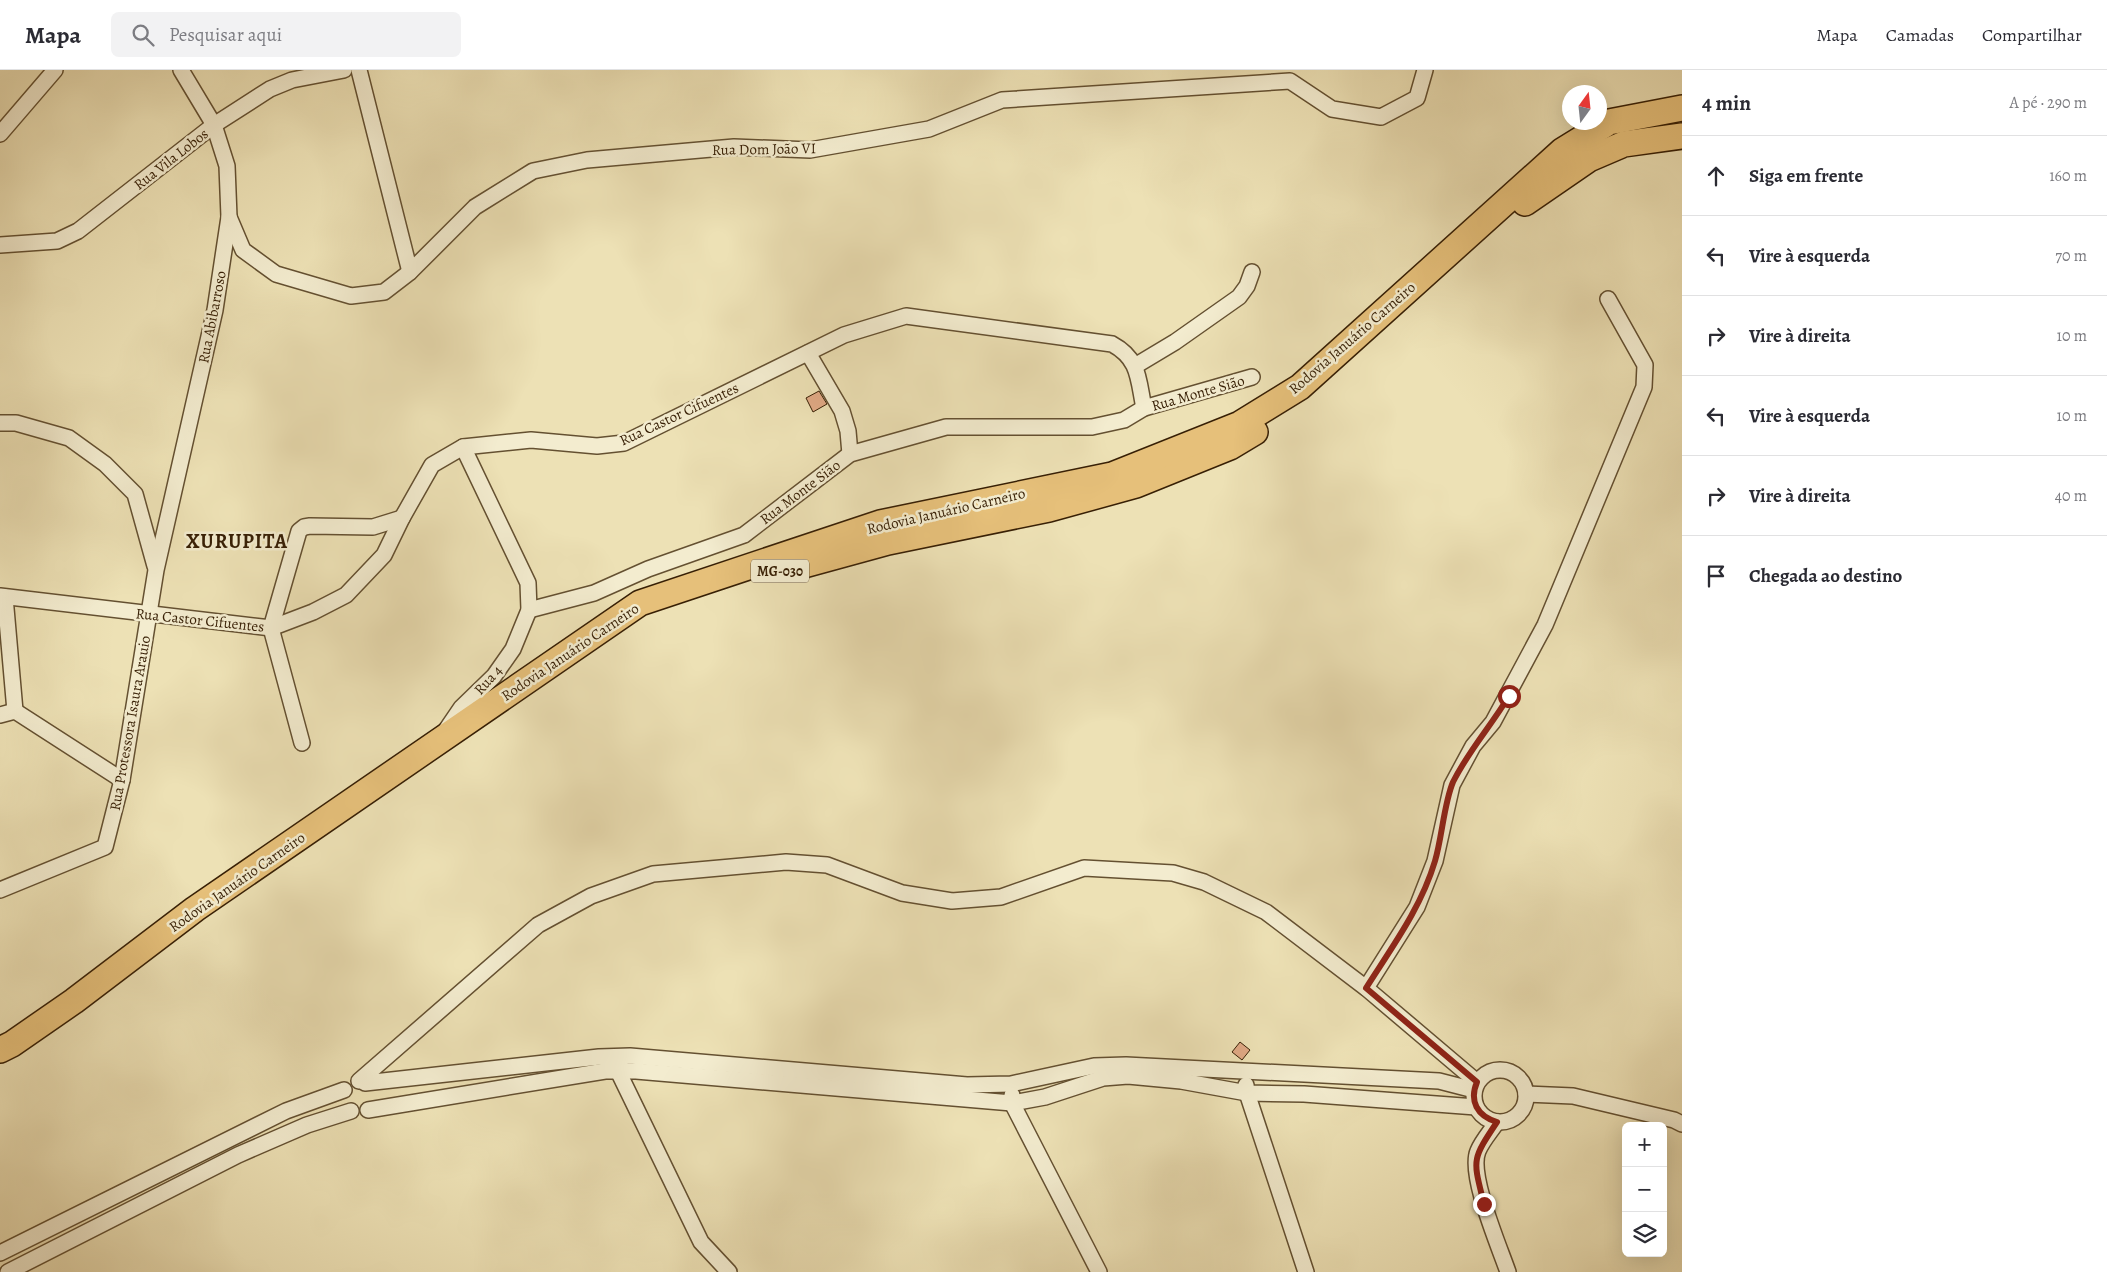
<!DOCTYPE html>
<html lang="pt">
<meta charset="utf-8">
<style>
:root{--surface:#fff;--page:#f2f2f3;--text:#2b2b33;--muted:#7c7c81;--line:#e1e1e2}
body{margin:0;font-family:Alegreya,serif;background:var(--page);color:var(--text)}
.controls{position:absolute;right:15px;bottom:15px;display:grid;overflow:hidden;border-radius:8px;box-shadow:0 5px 20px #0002}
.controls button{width:45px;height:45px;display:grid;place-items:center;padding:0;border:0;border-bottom:1px solid var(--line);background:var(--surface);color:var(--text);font:25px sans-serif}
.compass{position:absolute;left:1562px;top:15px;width:45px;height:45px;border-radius:50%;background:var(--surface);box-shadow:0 5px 20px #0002;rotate:15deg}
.stop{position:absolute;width:15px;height:15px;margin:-11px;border:4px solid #8f2418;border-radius:50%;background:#fff}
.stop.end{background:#8f2418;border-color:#fff;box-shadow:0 1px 5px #0008}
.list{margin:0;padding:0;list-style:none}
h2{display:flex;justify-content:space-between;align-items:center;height:65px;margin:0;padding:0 20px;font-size:21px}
h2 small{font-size:16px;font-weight:400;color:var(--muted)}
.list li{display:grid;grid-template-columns:32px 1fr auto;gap:15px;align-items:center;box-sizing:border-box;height:80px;padding:0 20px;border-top:1px solid var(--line)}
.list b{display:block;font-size:19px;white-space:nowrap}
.list em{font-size:16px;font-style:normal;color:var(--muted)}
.icon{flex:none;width:28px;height:28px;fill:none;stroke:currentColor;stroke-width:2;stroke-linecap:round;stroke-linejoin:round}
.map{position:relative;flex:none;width:1682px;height:1202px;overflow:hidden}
header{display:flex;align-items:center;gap:30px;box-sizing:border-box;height:70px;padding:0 25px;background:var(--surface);border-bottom:1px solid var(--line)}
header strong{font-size:24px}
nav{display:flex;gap:28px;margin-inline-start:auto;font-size:18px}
.search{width:350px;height:45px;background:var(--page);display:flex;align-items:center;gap:12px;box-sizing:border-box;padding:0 18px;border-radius:8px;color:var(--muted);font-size:19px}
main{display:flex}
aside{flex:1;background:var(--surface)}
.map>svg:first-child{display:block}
</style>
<header>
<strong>Mapa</strong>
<div class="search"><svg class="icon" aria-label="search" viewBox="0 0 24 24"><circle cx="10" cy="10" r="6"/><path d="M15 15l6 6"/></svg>Pesquisar aqui</div>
<nav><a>Mapa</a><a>Camadas</a><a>Compartilhar</a></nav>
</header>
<main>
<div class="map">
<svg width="1682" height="1202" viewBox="0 0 1682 1202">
<rect width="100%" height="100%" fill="#ede1b5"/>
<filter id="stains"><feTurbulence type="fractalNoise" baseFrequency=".004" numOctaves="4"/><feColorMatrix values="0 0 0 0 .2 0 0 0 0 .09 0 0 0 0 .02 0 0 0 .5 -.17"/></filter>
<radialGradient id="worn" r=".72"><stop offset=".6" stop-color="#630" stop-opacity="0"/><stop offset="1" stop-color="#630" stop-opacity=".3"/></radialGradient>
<g fill="#e1aa86" stroke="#371f05">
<polygon points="819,321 827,334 813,342 806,328"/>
<polygon points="1240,972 1250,980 1242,990 1232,982"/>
</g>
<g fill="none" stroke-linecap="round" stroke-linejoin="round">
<defs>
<g id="minor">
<polyline points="359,0 410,202"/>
<polyline points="0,64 55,0"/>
<polyline points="229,147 243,180 276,204 351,226 384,222 410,202 475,137 533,101 587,90 734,77 810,80 929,59 1002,30 1290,11 1332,39 1381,47 1417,28 1425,0"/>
<polyline points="0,175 57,171 78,161 214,55 270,19 292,10 344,0"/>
<polyline points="808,283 842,341 848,361 850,384"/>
<polyline points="1135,296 1175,272 1239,227 1247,216 1252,202"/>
<polyline points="0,353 16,353 69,368 105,394 135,424 155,496"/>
<path d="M0 526 271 558 313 542 346 525 384 485 402 448 432 395 463 377 531 370 597 376 624 373 844 265 906 246 1112 274C1140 289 1138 310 1144 338"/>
<polyline points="5,527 15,641"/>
<polyline points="529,540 594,523 648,499 744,465 850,384 946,357 1092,357 1124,350 1144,338 1252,307"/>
<polyline points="0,645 15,641 122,710"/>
<polyline points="446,660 461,638 494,606 513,579 529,540 528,513 463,377"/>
<polyline points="302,673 271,558 299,461 304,457 310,456 373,457 402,448"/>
<polyline points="0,820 105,777 122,710 156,500 215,240 229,147 227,96 214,55 181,0"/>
<polyline points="1366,918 1417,837 1435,791 1452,715 1473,676 1493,652 1545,555 1644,317 1645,295 1608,229"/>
<polyline points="620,993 618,1001 701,1172 729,1202"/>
<circle cx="1500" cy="1026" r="26"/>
<polyline points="359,1011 538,855 591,826 653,804 786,792 827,795 902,823 952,831 1001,827 1084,798 1173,803 1204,812 1266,842 1366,918 1477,1012"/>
<polyline points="365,1013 599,987 630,986 967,1015 1011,1014 1094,996 1126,995 1439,1011 1474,1020"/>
<polyline points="1246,1015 1247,1023 1306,1202"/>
<polyline points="1526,1024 1573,1026 1674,1050 1682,1054"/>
<polyline points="1012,1025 1012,1033 1099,1202"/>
<polyline points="368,1040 605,1001 636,1001 1012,1033 1045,1027 1103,1008 1128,1006 1181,1011 1247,1023 1304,1024 1476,1037"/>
<path d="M1497 1052C1491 1061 1482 1071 1478 1081 1468 1104 1499 1176 1508 1202"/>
<polyline points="0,1183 286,1041 344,1020"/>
<polyline points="8,1202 238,1085 307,1055 351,1041"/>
</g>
<g id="trunk">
<polyline points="1525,133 1589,89 1624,74 1682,66"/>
<polyline points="804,495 888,472 1049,439 1136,415 1230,377 1255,362"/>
<polyline points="0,980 12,974 74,931 195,839 640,533 880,453 1112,405 1240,354 1300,317 1562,81 1609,52 1682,38"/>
</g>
</defs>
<use href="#minor" stroke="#645031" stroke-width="18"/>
<use href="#trunk" stroke="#371f05" stroke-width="28"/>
<use href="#minor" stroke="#f3eccf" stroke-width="15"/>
<use href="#trunk" stroke="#e6c07a" stroke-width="25"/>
</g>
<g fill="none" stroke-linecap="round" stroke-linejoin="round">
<path stroke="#8f2418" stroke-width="6" d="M1484 1134C1473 1089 1471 1091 1497 1052 1477 1046 1469 1031 1477 1012L1366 918C1392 877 1421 838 1435 791 1442 768 1444 733 1453 712 1469 680 1491 656 1509 626"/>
</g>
<g text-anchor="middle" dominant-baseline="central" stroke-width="5" stroke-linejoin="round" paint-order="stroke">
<rect fill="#f3eccf" stroke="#6f5c42" stroke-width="1" x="751" y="489.5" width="58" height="23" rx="4"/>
<g font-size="14" font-weight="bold" fill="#371f05">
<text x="780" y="501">MG-030</text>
</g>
<g font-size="15" fill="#371f05" stroke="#f3eccf">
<text transform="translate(764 79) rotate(-1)">Rua Dom João VI</text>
<text transform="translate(171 89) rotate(-38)">Rua Vila Lobos</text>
<text transform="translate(212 247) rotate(-79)">Rua Abibarroso</text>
<text transform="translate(1352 268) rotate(-41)">Rodovia Januário Carneiro</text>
<text transform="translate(1198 323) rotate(-16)">Rua Monte Sião</text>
<text transform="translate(679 344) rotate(-25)">Rua Castor Cifuentes</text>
<text transform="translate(800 422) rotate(-37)">Rua Monte Sião</text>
<text transform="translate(946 441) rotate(-13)">Rodovia Januário Carneiro</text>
<text transform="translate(200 550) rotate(6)">Rua Castor Cifuentes</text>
<text transform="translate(570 582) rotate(-34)">Rodovia Januário Carneiro</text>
<text transform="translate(488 610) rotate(-48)">Rua 4</text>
<text transform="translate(130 653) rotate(-80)">Rua Protessora Isaura Arauio</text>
<text transform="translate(237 812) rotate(-35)">Rodovia Januário Carneiro</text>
</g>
<g font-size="20" font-weight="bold" letter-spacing="1" fill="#371f05" stroke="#f3eccf">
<text x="237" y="471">XURUPITA</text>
</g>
</g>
<rect width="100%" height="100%" filter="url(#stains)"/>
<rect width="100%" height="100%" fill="url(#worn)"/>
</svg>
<div class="controls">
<button>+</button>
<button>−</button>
<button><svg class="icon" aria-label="layers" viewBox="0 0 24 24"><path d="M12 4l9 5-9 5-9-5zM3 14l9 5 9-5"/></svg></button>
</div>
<svg class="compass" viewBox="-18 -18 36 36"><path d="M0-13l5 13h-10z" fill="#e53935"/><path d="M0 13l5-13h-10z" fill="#7c7c81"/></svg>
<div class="stop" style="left:1509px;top:626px"></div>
<div class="stop end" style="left:1484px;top:1134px"></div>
</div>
<aside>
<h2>4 min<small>A pé · 290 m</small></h2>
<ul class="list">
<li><svg class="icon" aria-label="ahead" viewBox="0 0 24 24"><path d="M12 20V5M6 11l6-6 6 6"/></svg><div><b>Siga em frente</b></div><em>160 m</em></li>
<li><svg class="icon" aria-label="left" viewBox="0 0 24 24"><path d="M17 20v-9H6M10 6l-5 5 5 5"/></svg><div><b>Vire à esquerda</b></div><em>70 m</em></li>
<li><svg class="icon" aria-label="right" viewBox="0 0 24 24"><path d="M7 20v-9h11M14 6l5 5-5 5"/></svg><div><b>Vire à direita</b></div><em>10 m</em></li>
<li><svg class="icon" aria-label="left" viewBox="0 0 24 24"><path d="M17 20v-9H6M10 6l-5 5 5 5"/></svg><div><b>Vire à esquerda</b></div><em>10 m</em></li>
<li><svg class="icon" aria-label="right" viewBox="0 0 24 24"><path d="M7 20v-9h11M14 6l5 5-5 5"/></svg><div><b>Vire à direita</b></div><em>40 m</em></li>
<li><svg class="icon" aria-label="arrive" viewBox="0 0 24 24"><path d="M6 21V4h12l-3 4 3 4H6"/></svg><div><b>Chegada ao destino</b></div></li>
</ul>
</aside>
</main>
